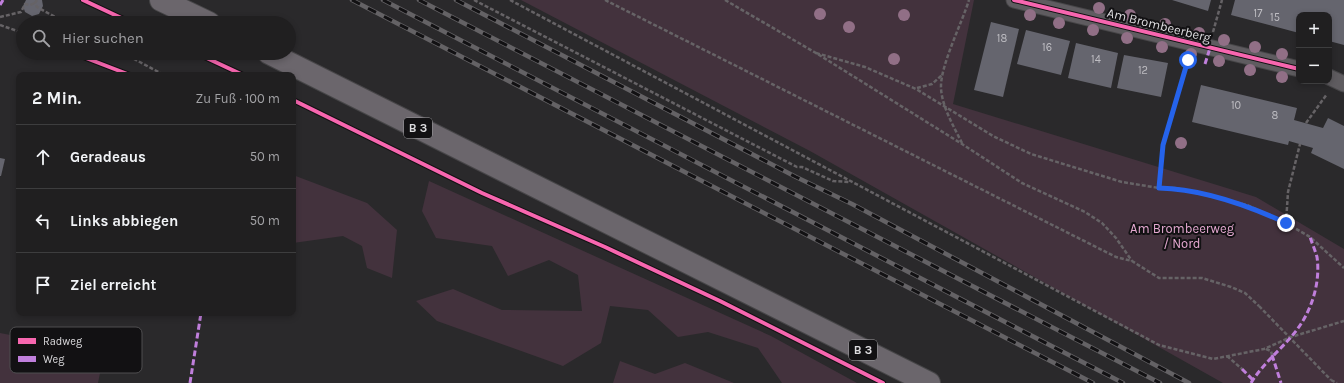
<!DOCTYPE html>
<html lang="de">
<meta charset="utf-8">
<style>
:root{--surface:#201f20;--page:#2d2c2d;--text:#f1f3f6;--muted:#a2a2a5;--line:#3d3d3e}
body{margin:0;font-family:Karla,sans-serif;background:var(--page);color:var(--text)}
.controls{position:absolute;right:12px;top:12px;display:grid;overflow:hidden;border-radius:8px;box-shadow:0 2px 6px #0003}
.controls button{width:36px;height:36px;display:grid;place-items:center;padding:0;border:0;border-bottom:1px solid var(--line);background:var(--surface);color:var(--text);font:20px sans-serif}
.stop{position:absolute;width:12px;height:12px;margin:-9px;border:3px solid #2563eb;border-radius:50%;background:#fff}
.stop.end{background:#2563eb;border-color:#fff;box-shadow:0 1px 4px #0008}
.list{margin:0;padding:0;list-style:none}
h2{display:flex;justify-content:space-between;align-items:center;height:52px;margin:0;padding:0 16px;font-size:17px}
h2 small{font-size:13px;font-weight:400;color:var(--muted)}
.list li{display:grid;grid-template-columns:26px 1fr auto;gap:12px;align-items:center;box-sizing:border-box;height:64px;padding:0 16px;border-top:1px solid var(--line)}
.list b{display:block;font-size:15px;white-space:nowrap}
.list em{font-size:13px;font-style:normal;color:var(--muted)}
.icon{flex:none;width:22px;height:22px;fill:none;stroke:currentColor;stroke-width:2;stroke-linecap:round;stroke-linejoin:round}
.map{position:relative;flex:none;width:1344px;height:383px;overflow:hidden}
.search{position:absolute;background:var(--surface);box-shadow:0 2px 6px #0003;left:16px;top:16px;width:280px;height:44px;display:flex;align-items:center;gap:10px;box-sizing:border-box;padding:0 14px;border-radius:22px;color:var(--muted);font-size:15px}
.panel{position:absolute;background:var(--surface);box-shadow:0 2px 6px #0003;left:16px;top:72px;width:280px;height:244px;border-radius:8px}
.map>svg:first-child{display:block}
</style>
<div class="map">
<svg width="1344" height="383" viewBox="0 0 1344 383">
<rect width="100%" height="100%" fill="#2a292b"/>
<g fill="#43323d">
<polygon points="521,0 974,0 953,104 1256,197 1344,249 1344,383 1223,383 810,151"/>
<polygon points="293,175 367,203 397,230 392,278 367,268 362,246 343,236 293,243"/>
<polygon points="429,181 771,336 857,383 782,383 758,348 708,332 678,337 648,310 610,306 601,343 563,366 437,321 416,301 453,289 502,310 582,311 578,275 549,260 508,276 492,246 436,238 422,211"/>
<polygon points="0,333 104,353 98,383 0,383"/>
<polygon points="620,361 655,374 685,363 734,383 613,383"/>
</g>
<g fill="#65656e">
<polygon points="26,0 42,0 43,6 39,14 32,16 25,12 23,6"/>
<polygon points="1172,0 1211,0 1208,11"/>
<polygon points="1235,0 1344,0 1344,45 1329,41 1329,15 1299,15 1299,33 1231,15"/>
<polygon points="991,22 1019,29 1003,97 974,90"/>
<polygon points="1026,30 1070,41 1061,75 1017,64"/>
<polygon points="1076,43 1118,53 1111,88 1068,78"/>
<polygon points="1124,55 1168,63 1161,97 1117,88"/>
<polygon points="1201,85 1297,108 1294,120 1323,128 1328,118 1344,126 1344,169 1311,153 1313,148 1289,141 1288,145 1192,122"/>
<polygon points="0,158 5,159 1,176 0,176"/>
</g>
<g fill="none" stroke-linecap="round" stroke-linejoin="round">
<defs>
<g id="minor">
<polyline points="1014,0 1299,69"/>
<polyline points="1329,77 1344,84"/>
</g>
<g id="primary">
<polyline points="161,0 209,23"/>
<polyline points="269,53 929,383"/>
</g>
</defs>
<use href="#minor" stroke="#474648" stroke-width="17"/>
<use href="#primary" stroke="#474648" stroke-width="24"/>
<g stroke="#666366" stroke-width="2.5" stroke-dasharray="4 2" stroke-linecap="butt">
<polyline points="37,0 35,3 37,7 66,23"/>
<polyline points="474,0 797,167 802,167 833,181 849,182"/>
<polyline points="510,0 1159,345 1213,359 1264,349 1291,337 1344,321"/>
<polyline points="605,0 1116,257 1132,261 1159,278 1202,278 1231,287 1245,293 1259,306"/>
<polyline points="725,0 816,53 962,144 1022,183 1085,212 1102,223 1116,238 1132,261"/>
<polyline points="0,17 21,12 25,4 30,5 35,3"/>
<polyline points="0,25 23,33"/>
<polyline points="1213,32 1222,0"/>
<polyline points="73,53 130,75"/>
<polyline points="123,53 164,75"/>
<polyline points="816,53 865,67 916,89 993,136 1031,154 1122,182 1159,188 1175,188 1247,205 1286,223 1310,237 1344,268"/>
<polyline points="917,88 932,84 942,75"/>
<polyline points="1306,123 1327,94"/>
<path d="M962 143C954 127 942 107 941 88 940 66 962 23 969 0"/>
<polyline points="1159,188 1163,145 1188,60"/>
<polyline points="1286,223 1288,192 1300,144"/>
<polyline points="1266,349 1271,351 1272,355"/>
<polyline points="1227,356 1242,369"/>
<polyline points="1331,380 1337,383"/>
</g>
<use href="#minor" stroke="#5f5c60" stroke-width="15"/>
<use href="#primary" stroke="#6b666c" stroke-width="22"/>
<defs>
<g id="rail">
<polyline points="352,0 1093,383"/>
<polyline points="383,0 1123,383"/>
<polyline points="419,0 1160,383"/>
<polyline points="456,0 796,177 852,204 1189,383"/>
</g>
</defs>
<use href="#rail" stroke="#646265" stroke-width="4.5"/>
<use href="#rail" stroke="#121113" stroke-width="3" stroke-dasharray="9" stroke-linecap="butt"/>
<polyline stroke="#666366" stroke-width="2.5" stroke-dasharray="4 2" stroke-linecap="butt" points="1259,306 1331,380"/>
<g stroke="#c07fdc" stroke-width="3" stroke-dasharray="6 3" stroke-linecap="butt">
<polyline points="0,5 3,0"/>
<polyline points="1205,64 1210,48"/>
<polyline points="1272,355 1281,383"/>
<polyline points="1242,369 1253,380"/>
<polyline points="190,383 201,313"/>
<path d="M1251 383C1262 365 1278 352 1291 337 1310 316 1321 285 1317 257 1315 250 1312 243 1310 237"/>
</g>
<defs>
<g id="cycleway">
<polyline points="83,0 132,23"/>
<polyline points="1014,0 1299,69"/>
<polyline points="73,53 130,75"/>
<polyline points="196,53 243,75"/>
<polyline points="293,100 482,193 605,247 720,301 883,383"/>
</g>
</defs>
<use href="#cycleway" stroke="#121113" stroke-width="6"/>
<use href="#cycleway" stroke="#f766af" stroke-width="4"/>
</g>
<g fill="#916f86">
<circle cx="1099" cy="8" r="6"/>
<circle cx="820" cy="14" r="6"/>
<circle cx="904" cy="15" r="6"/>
<circle cx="1030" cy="15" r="6"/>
<circle cx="1130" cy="15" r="6"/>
<circle cx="1059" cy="23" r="6"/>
<circle cx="1165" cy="24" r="6"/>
<circle cx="849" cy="27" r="6"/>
<circle cx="1093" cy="30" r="6"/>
<circle cx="1199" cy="33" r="6"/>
<circle cx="1127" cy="38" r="6"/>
<circle cx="1224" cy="40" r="6"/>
<circle cx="1162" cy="47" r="6"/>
<circle cx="1255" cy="47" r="6"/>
<circle cx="1191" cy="54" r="6"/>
<circle cx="1282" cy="54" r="6"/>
<circle cx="894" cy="59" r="6"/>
<circle cx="1219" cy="61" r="6"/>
<circle cx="1250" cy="70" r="6"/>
<circle cx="1282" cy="77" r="6"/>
<circle cx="1181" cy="143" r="6"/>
</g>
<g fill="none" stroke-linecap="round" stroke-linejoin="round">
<path stroke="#2563eb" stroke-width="5" d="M1188 60 1163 145 1159 188C1203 189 1247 205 1286 223"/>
</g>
<g text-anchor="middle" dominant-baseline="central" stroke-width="4" stroke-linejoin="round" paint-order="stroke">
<g font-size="11" fill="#bfbec3">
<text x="1258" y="13">17</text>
<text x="1275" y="17">15</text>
<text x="1002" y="38">18</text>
<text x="1047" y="47">16</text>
<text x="1096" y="59">14</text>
<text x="1143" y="70">12</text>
<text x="1236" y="105">10</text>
<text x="1275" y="115">8</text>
</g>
<g fill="#121113" stroke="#a09fa2" stroke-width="1">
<rect x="404" y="118" width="28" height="20" rx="3"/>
<rect x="849" y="340" width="28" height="20" rx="3"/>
</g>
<g font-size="12" font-weight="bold" fill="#dddcdf">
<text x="418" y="128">B 3</text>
<text x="863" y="350">B 3</text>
</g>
<g font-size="13" fill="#dddcdf" stroke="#121113">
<text transform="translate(1159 25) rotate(14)">Am Brombeerberg</text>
</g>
<g font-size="13" fill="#e5a9d1" stroke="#121113">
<text x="1182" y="228">Am Brombeerweg<tspan x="1182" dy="15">/ Nord</tspan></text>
</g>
</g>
<rect x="10" y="327" width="132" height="46" rx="6" fill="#121113" stroke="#4f4e50" stroke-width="1"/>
<rect x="18" y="338" width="18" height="6" fill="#f766af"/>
<rect x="18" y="356" width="18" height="6" fill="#c07fdc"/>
<g font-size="11" fill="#dddcdf">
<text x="43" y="345">Radweg</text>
<text x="43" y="363">Weg</text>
</g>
</svg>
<div class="controls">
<button>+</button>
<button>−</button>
</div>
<div class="stop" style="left:1188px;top:60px"></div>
<div class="stop end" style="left:1286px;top:223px"></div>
<div class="search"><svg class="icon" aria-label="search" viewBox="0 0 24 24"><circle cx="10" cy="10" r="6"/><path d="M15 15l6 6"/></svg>Hier suchen</div>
<section class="panel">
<h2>2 Min.<small>Zu Fuß · 100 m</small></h2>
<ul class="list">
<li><svg class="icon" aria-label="ahead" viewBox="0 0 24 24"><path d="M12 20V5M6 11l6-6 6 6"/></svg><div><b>Geradeaus</b></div><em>50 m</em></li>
<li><svg class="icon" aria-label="left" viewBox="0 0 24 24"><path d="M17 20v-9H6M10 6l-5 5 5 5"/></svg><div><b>Links abbiegen</b></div><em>50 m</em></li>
<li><svg class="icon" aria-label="arrive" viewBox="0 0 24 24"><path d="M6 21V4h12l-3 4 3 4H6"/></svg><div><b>Ziel erreicht</b></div></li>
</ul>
</section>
</div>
